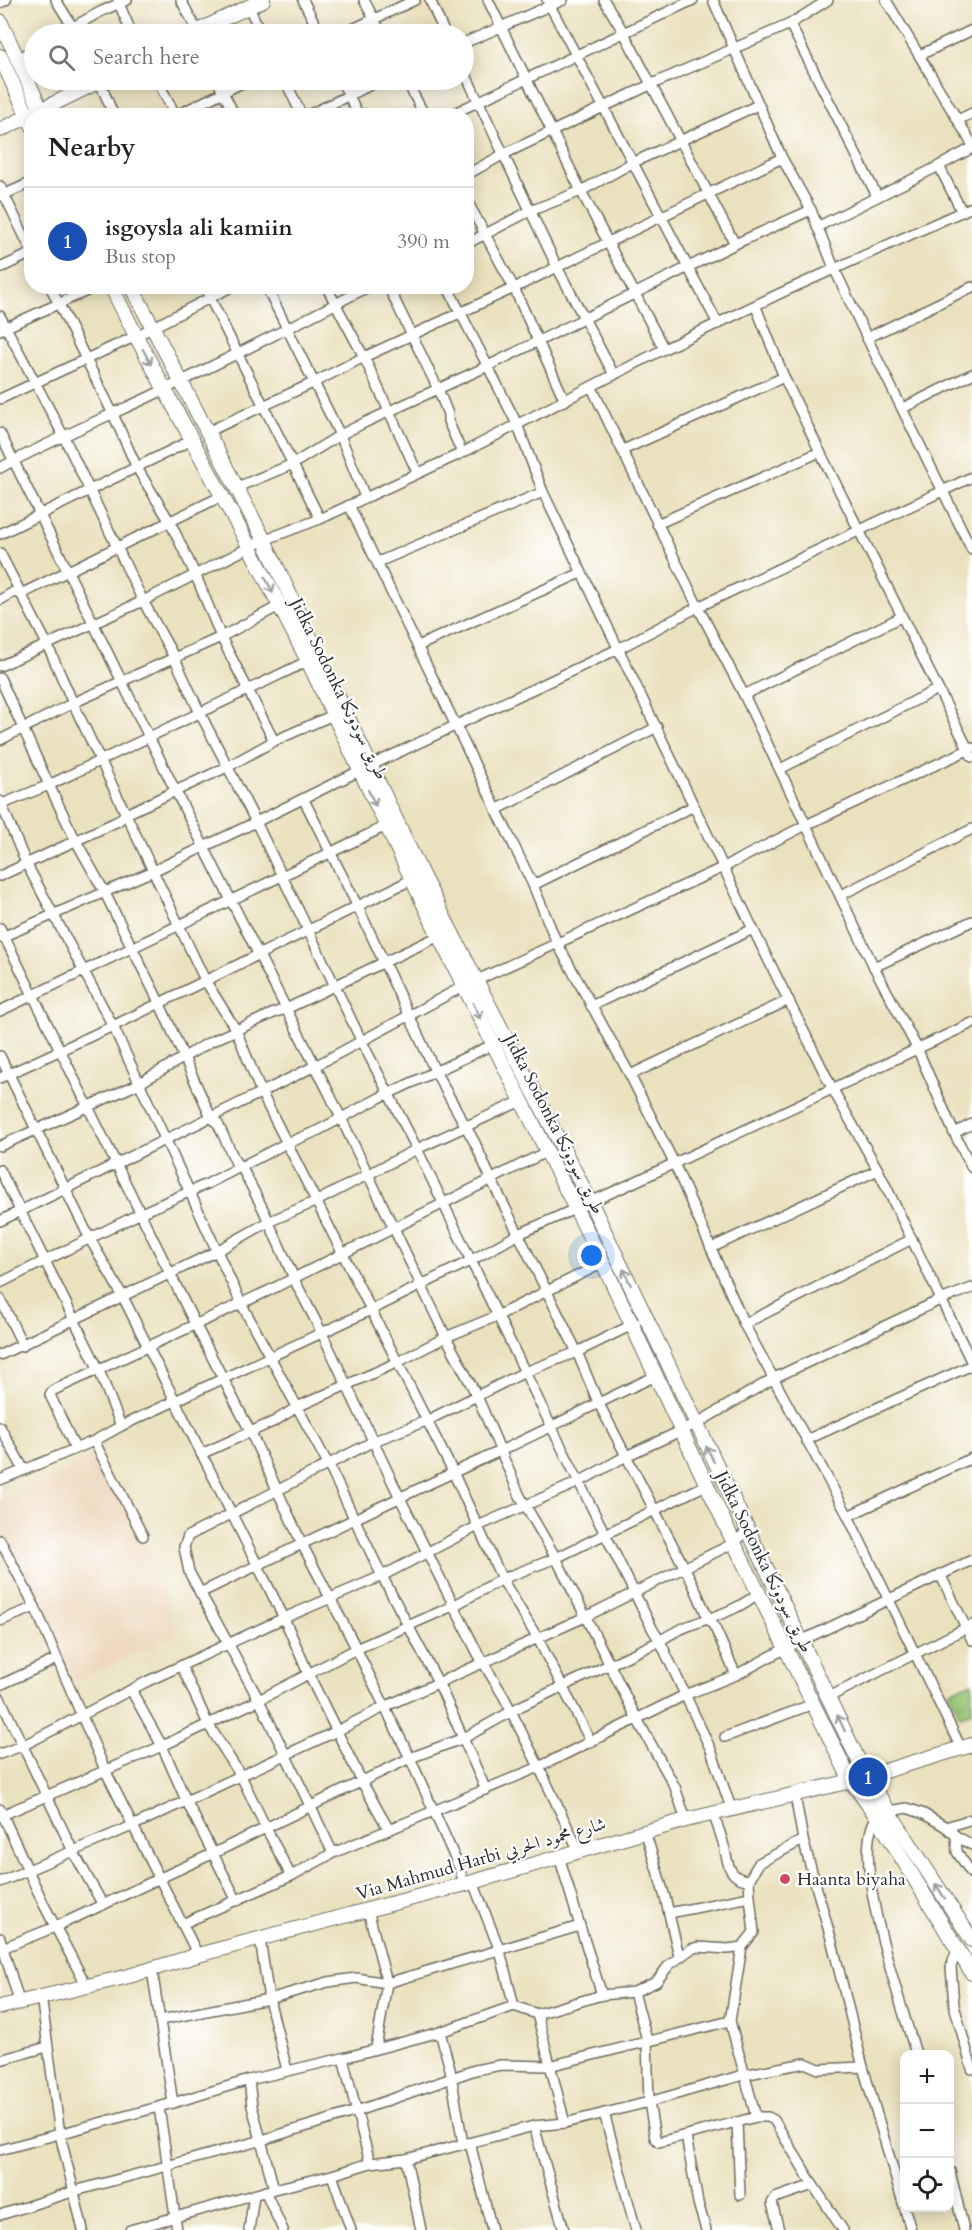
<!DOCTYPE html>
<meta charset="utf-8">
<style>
:root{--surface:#fff;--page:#f2f2f2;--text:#202124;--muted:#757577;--line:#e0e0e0;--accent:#1a73e8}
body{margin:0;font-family:Cardo,Amiri,serif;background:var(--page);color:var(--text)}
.controls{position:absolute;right:18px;bottom:18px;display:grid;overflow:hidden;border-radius:12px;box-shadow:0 3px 15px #0003}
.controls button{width:54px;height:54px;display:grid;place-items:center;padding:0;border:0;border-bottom:2px solid var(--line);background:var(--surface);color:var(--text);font:30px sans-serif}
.you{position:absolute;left:592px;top:1256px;width:21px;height:21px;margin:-15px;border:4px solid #fff;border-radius:50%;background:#1a73e8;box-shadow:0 0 0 9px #1a73e833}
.badge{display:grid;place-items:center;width:39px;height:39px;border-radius:50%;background:var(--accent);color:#fff;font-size:20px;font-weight:700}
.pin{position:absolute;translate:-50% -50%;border:3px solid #fff;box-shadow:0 2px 6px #0006}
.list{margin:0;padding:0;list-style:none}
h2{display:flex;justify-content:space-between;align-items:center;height:78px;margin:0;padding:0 24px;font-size:26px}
h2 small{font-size:20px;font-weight:400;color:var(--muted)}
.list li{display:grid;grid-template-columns:39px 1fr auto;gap:18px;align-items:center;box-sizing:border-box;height:108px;padding:0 24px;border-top:2px solid var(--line)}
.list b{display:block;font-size:22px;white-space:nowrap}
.list p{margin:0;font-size:20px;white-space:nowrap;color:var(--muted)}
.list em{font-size:20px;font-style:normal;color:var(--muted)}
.icon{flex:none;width:33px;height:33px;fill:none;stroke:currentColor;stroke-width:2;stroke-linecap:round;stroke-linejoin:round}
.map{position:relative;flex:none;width:972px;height:2230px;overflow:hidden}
.search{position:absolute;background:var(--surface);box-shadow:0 3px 15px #0003;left:24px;top:24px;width:450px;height:66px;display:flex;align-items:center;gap:15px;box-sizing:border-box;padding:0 21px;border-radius:33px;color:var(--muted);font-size:22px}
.panel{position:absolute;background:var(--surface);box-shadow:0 3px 15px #0003;left:24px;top:108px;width:450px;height:186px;border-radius:24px}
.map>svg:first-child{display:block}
</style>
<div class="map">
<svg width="972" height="2230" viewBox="0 0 972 2230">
<defs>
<pattern id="grass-tufts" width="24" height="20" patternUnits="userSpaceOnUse" patternTransform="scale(1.5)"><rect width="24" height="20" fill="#94c372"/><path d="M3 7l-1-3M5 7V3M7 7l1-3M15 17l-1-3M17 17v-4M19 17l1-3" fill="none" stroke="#799f5e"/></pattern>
</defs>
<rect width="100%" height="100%" fill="#fff"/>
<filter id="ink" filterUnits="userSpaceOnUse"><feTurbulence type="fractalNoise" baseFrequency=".0167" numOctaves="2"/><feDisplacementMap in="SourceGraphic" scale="12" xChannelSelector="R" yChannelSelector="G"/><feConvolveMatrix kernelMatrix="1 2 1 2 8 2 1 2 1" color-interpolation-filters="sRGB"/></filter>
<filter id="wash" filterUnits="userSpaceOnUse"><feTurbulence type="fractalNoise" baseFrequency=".008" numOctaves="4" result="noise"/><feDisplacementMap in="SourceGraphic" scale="24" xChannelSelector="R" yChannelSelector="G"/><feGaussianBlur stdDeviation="1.35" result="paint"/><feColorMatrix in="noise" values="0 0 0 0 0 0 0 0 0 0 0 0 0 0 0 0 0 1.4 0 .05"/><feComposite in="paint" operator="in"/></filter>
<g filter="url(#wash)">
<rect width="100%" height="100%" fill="#eae1be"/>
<polygon fill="#edd7bb" points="97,1455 159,1569 171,1618 177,1635 76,1682 0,1525 0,1502"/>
<polygon fill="url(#grass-tufts)" stroke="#60774e" stroke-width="1.5" points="972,1682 972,1711 960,1716 949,1692"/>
</g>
<g filter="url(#ink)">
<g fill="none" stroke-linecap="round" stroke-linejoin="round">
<defs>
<g id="street">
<polyline points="56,0 77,34"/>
<polyline points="181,0 199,34"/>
<polyline points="303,0 320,34"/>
<polyline points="364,0 382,34"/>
<polyline points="430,0 445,34"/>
<polyline points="488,0 581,191 664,349"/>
<polyline points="547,0 718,324"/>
<polyline points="604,0 624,33 735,244"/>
<polyline points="713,0 782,158 811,210 834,268 867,338 972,550"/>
<polyline points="886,0 972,144"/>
<polyline points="118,1 132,34"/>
<polyline points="0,3 6,0"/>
<polyline points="249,8 262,34"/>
<polyline points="790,24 877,196"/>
<polyline points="60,34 102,11 127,0"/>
<polyline points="342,34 415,0"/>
<polyline points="464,43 563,0"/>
<polyline points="920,55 972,30"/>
<polyline points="18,59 34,49"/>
<polyline points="464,71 557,267 614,375"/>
<polyline points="99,80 114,116"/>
<polyline points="157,80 176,116"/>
<polyline points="217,80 235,116"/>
<polyline points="285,80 302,116"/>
<polyline points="341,80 359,116"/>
<polyline points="406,80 425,116"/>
<polyline points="175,116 248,80"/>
<polyline points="306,116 381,80"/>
<polyline points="448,116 693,0"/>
<polyline points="958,120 972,113"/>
<polyline points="939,166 962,212"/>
<polyline points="466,175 504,154 650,85 790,24 828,0"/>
<polyline points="0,186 32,252"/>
<polyline points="1,196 32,182"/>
<polyline points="466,199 514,288 565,401"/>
<polyline points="817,227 939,166 972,148"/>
<polyline points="466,244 530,211 581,191 632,163 758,105"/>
<polyline points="0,268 32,253"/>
<polyline points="50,286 113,414 137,468 170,522 196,576 221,637 274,741"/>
<polyline points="204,286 320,519"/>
<polyline points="266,286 340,435 365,497"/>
<polyline points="326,286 364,357 417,472"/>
<polyline points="388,286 438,389 448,414 448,421 462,453"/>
<polyline points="447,286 517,424 543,492 753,929 832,1088 878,1170 972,1363"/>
<polyline points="756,307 784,377 820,452 972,757"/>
<polyline points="0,316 63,435 143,601 174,657 200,713 256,822 361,1040 417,1149 551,1426 653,1630 660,1641 711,1750 731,1808"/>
<polyline points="0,330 98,286"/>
<polyline points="867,338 972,287"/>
<polyline points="592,388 698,607 744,695 874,967 917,1048 954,1133 972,1168"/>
<polyline points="0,399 136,336 233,286"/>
<polyline points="903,408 972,374"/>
<polyline points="207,432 315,382 364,357 514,288 782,158"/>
<polyline points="0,433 175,790 330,1095 446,1337 477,1396 520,1496 556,1558 637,1719 675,1787 686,1820"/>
<polyline points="623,450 784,377"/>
<path d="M0 468C48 442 99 420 149 397 223 361 297 324 370 286"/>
<polyline points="235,488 293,464 340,435 366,422 488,366 735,244 811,210"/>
<polyline points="349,505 533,885 557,943 630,1075 674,1163 744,1324 848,1516 961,1748"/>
<polyline points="657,524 820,452"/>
<polyline points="0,534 192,440"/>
<polyline points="0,553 47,644 73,703 205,980 236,1030 261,1092 453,1472 502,1579 538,1639 591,1742"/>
<polyline points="378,562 543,492"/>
<polyline points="0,600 14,592 21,594 222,496"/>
<polyline points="418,646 581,573"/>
<polyline points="0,666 143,601 264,540 320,519 462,453 664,349 783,292 972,207"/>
<polyline points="0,678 49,785 76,841 104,891 159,1002 211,1117 218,1124 236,1163 241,1166 263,1209 297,1285 322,1333 400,1498 478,1654 504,1697 539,1767 579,1851"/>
<polyline points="744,695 901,617"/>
<polyline points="0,740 73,703 221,637 279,606"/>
<polyline points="780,769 938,689"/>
<polyline points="304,800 357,905 436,1073 475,1143 491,1179 577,1352 598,1402 692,1582 708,1618 715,1628 736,1675"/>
<polyline points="0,801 26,863 113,1026 241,1303 329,1466 382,1576 439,1684 486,1790"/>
<polyline points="0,805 49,785 308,661"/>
<polyline points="496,810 657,727"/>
<polyline points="0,876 118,821 126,814 227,767 274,741 333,715"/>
<polyline points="533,885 694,806"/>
<polyline points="841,895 972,829"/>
<polyline points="0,928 195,1324 250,1431 302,1544 352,1640 410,1758 459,1867 464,1884"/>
<polyline points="0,938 153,871 256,822 359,771 618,649 698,607 972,477"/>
<polyline points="874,967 972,921"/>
<polyline points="591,1006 753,929"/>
<polyline points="0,1011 386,826"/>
<polyline points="0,1056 90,1239 122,1295 284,1618 308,1673 362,1782 389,1830"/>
<polyline points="630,1075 789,1000"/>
<polyline points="0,1078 113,1026 417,877"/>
<polyline points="954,1133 972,1124"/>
<polyline points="0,1146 138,1084 210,1042 276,1012 286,1009 439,936"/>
<polyline points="0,1170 98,1368 121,1426"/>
<polyline points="0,1221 315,1066 464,986 724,867 806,825 972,748"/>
<polyline points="711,1248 878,1170"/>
<polyline points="0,1283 141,1213 209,1183 283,1145 317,1131 379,1098 494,1044"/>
<polyline points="0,1298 23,1346"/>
<polyline points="744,1324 912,1239"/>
<polyline points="0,1355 217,1251 268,1222 317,1201 417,1149 523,1100"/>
<polyline points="0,1427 24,1470"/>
<polyline points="806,1440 972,1365"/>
<polyline points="94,1441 143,1536"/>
<polyline points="75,1448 50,1395 52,1391 268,1291 548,1151"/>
<polyline points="201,1454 275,1421 297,1407 396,1363 446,1337 497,1316 603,1263"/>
<polyline points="0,1480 94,1441 121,1426 371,1310 470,1261 519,1234 626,1186 972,1023"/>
<polyline points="848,1516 972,1458"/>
<polyline points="0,1540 35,1607 106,1772 198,1955"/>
<polyline points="940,1574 972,1640"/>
<path d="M200 1593C299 1545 400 1497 500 1451 553 1427 604 1399 656 1376"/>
<polyline points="0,1621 35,1607"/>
<polyline points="182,1667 208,1724 241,1776 266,1828 291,1876"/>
<polyline points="0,1685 57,1659"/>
<polyline points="131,1690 162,1746 186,1800 237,1901"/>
<polyline points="829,1697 972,1625"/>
<polyline points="0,1698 73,1851 103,1905"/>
<polyline points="725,1737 813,1704"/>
<polyline points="0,1754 24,1745 148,1681 284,1618 382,1576 478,1526 579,1482 626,1456 696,1424 774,1378 940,1300 972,1288"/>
<polyline points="795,1795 803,1840 832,1942 863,2067 911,2230"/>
<polyline points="0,1809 44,1905 86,1985"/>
<polyline points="890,1811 907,1808 924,1814 946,1827 956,1836 957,1852 972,1874"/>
<path d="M713 1814C717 1824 721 1835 724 1846 728 1861 727 1879 749 1880L750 1897 754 1932 742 1947 730 2021 756 2117H768L774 2120 813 2185 843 2230"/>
<polyline points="0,1816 162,1746 259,1700 356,1649 455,1605 502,1579 556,1558 706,1485"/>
<path d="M877 1817C847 1854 903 2008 916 2054"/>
<polyline points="946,1827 972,1819"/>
<polyline points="645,1831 665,1897 679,1956"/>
<polyline points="956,1836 972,1845"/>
<polyline points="333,1853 259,1700 189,1572 184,1547 188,1536 374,1441 426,1421 525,1372 577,1352 636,1323"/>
<polyline points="749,1880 759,1863 803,1840"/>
<polyline points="0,1882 132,1826 337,1731 384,1707 585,1617 734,1543 747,1531"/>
<polyline points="473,1882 500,1951 514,2006"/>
<polyline points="368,1910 387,1983 376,2048"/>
<polyline points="669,1913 750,1897"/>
<polyline points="182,1924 291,1876 333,1853 539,1767 685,1695 736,1675 786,1648 972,1560"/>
<polyline points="580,1926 602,1995"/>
<polyline points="0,1938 19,2001"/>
<polyline points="260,1939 269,1999 287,2070"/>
<path d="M0 1949 55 1927 214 1853 410 1758 464 1738 521 1706 660 1641C690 1619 731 1618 759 1592"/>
<polyline points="957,1950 951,1967 954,2005 972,2069"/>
<polyline points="152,1970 173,2103"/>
<polyline points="634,1992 647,2040 649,2102 655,2138 659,2142 756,2117"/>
<polyline points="41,1996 60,2134 83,2230"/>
<polyline points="537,2014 565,2123"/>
<polyline points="160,2020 269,1999 328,1982 356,1978 387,1983 580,1926 559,1856"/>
<polyline points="440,2032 450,2069 463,2144"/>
<polyline points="343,2058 370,2163"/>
<polyline points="0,2060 47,2047"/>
<polyline points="249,2080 252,2106 274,2189"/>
<polyline points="159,2107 177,2230"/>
<polyline points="604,2113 636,2230"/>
<polyline points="737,2122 740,2195"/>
<polyline points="534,2126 564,2230"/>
<polyline points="686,2136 698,2203 706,2230"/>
<polyline points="470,2143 492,2230"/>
<polyline points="0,2150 173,2103 249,2080 343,2058 440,2032 514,2006 537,2014 602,1995 634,1992 656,1982 669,1965 691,1949 698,1947 728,1949 742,1947"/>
<polyline points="406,2159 421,2230"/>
<polyline points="950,2171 964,2230"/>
<polyline points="332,2175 351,2230"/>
<polyline points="265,2191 283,2230"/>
<polyline points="0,2215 75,2191 262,2140 357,2111 475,2070 501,2065 549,2066 730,2021"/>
<polyline points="130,2230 274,2189 332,2175 370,2163 406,2159 534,2126 565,2123 649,2102 743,2075 805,2063 819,2069 863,2067"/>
<polyline points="249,2230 254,2195"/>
<polyline points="779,2230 772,2203 775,2198 813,2185"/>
</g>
<g id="secondary">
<polyline points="0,21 44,116"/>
<polyline points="191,34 263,0"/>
<polyline points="0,56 32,125"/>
<polyline points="0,130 102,80"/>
<polyline points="111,286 136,336 250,548 308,661 439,936 603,1263 734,1543 851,1781 877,1817 972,1973"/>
<polyline points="131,286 264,540 422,875 590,1201 866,1776 972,1940"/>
<polyline points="0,2007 129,1976 198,1955 473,1882 686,1820 851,1781 972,1745"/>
</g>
</defs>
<use href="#street" stroke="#6e6b5e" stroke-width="12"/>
<use href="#secondary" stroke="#6e6b5e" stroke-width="16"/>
<use href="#street" stroke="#fff" stroke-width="9"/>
<use href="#secondary" stroke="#fff" stroke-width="14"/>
</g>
<defs><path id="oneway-shaft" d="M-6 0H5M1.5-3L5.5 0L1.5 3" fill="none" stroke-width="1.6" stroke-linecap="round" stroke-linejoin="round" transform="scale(1.5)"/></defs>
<g stroke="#a0a0a0">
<use href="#oneway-shaft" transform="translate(147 357) rotate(62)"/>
<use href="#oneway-shaft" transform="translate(269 585) rotate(64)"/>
<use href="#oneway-shaft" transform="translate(372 798) rotate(64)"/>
<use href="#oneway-shaft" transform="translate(477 1011) rotate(63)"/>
<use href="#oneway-shaft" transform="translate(627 1277) rotate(-115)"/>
<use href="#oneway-shaft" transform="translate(710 1454) rotate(-116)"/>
<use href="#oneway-shaft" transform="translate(841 1723) rotate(-115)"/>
<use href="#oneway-shaft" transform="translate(940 1891) rotate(-123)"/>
</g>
</g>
<circle fill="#d1495b" stroke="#fff" stroke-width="2" cx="785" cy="1879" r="6"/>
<g text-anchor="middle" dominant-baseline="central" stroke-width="4.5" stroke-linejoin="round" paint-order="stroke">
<g font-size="18" fill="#2b2b2b" stroke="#fff">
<text transform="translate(339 689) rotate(64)">Jidka Sodonka طريق سودونكا</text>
<text transform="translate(554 1124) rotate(63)">Jidka Sodonka طريق سودونكا</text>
<text transform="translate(764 1562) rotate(64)">Jidka Sodonka طريق سودونكا</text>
<text transform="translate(481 1859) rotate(-16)">Via Mahmud Harbi شارع محمود الحربي</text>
</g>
<g font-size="18" fill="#2b2b2b" stroke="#fff" text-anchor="start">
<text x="797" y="1879">Haanta biyaha</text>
</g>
</g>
</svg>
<div class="controls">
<button>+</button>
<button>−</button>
<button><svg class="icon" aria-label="locate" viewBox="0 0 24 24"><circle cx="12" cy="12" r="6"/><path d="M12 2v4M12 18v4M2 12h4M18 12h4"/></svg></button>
</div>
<div class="you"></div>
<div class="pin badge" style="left:868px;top:1777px;background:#1a4fb4">1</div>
<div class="search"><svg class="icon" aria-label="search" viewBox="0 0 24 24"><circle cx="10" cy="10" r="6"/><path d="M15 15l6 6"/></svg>Search here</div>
<section class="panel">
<h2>Nearby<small></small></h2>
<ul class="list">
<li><span class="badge" style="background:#1a4fb4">1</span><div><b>isgoysla ali kamiin</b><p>Bus stop</p></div><em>390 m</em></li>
</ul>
</section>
</div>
